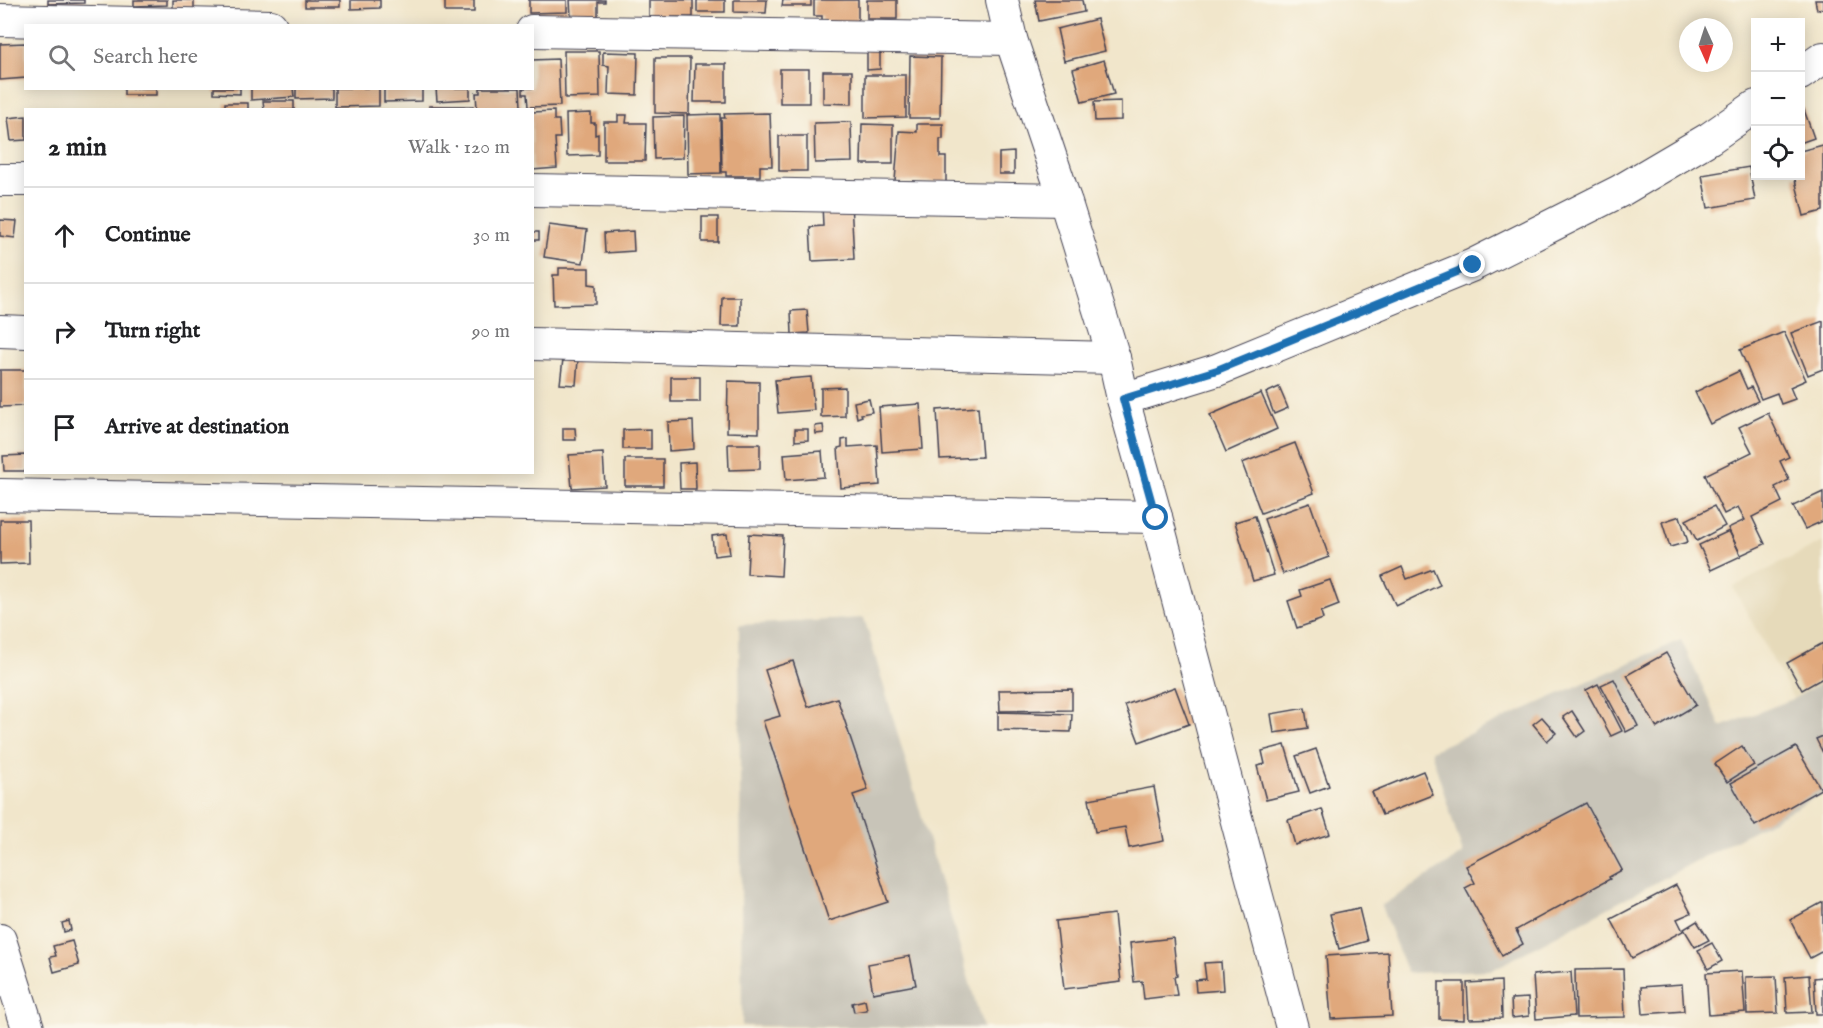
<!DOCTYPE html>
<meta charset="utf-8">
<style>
:root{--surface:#fff;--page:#f6f6f6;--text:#202124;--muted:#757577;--line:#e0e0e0}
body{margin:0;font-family:"IM FELL English",serif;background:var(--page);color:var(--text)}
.controls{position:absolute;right:18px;top:18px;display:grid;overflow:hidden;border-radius:0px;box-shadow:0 3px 15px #0003}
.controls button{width:54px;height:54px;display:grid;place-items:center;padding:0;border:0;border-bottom:2px solid var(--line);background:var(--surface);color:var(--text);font:30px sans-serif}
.compass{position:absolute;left:1679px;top:18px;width:54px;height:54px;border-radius:50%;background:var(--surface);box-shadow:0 3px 15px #0003;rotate:177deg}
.stop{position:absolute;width:18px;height:18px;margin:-14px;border:4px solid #1f6fb2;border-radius:50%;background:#fff}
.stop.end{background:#1f6fb2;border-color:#fff;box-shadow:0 2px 6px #0008}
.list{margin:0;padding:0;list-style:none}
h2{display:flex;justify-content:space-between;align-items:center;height:78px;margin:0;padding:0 24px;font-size:26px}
h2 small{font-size:20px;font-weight:400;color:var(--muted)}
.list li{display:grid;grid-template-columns:39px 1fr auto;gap:18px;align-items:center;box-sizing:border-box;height:96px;padding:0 24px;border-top:2px solid var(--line)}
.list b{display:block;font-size:22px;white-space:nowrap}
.list em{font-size:20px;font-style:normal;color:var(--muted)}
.icon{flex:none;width:33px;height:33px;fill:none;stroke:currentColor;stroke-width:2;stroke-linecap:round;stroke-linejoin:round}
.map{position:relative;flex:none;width:1823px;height:1028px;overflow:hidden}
.search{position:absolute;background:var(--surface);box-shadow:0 3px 15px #0003;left:24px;top:24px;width:510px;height:66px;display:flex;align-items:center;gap:15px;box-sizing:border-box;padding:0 21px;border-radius:0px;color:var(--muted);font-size:22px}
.panel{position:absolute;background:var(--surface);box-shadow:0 3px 15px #0003;left:24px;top:108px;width:510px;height:366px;border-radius:0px}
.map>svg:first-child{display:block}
</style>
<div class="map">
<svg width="1823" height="1028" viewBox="0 0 1823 1028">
<rect width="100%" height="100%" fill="#fbf7ec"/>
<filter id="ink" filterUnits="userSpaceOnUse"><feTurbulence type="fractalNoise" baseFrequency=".0167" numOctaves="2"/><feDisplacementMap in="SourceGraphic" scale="12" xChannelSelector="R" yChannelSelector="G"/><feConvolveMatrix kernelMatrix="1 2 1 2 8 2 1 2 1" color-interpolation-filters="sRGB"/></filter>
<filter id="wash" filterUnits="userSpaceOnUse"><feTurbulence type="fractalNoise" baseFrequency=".008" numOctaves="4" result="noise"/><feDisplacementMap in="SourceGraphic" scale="24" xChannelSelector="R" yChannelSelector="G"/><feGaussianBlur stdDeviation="1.35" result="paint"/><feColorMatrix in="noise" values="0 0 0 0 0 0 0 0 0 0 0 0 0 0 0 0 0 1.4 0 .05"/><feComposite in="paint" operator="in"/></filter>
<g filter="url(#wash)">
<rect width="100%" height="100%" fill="#f1e6cb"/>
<polygon fill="#e6daba" points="1823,542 1823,682 1793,698 1733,587"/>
<g fill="#c8c4b8">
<polygon points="864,618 983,1028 742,1026 739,625"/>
<polygon points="1681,640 1721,727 1793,699 1823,682 1823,793 1492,970 1407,973 1381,906 1463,854 1431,751"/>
</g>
<g id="blocks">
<g fill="#e0a87b">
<polygon points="48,0 84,0 84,3 48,4"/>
<polygon points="134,0 167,0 167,5 134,6"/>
<polygon points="173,0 194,0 194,15 173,14"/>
<rect x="305" y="0" width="35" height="7"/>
<polygon points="351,0 380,0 380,8 351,9"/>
<rect x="445" y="0" width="29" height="12"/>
<polygon points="529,0 567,0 567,12 529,13"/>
<polygon points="570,0 605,0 605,2 598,2 598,16 571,16"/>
<rect x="649" y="0" width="44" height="17"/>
<rect x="697" y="0" width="28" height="12"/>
<polygon points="734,0 767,0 766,13 734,12"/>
<polygon points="783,0 811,0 811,6 782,6"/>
<polygon points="814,0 858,0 858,28 822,22 822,16 814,16"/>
<rect x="867" y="0" width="30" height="19"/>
<polygon points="1035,0 1082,0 1084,12 1039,21"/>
<polygon points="1815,0 1823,0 1823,9 1817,10"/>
<polygon points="1097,19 1105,51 1064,61 1057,29"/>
<polygon points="26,43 26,78 0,80 0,44"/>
<polygon points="880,48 880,69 867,70 867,49"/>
<polygon points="564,51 599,51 600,97 565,98"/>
<polygon points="603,52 638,53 637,95 608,94 609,66 603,65"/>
<polygon points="910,56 941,57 940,118 909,118"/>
<polygon points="655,58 690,58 689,114 655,113"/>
<polygon points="558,59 560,106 528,107 527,94 523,94 523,88 532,88 532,60"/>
<polygon points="1104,60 1114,94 1082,102 1073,69"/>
<polygon points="695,64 726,64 726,102 694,102"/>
<rect x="780" y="69" width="29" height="34"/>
<polygon points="823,71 852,71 852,104 823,103"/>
<polygon points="865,75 906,75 906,117 865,118"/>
<rect x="124" y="88" width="32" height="7"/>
<polygon points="214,88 240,88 240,94 214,93"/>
<polygon points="251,88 293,88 294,97 251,100"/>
<polygon points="296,88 332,88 332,98 296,99"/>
<polygon points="335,88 379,88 379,106 335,107"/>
<polygon points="384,88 422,88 422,101 384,102"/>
<polygon points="436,88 470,88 470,99 437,101"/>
<polygon points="480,88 520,88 521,107 477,109 476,93 480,93"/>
<polygon points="263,101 294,101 294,110 264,110"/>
<polygon points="1121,101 1121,120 1095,121 1094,102"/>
<rect x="225" y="103" width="23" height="7"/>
<rect x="429" y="106" width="44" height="4"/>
<polygon points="1803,107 1814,138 1800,143 1800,108"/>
<polygon points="554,111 554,120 559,120 560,138 555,138 557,168 532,170 532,112"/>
<polygon points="591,113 591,123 595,123 595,135 598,134 598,155 567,156 566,114"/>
<polygon points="770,113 772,166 760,166 760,176 726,176 726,172 722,172 721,118 725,118 724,114"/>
<polygon points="720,114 721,173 688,174 687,115"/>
<polygon points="618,115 627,115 626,123 646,123 645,161 604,161 604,122 618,122"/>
<polygon points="26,116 26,140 11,141 8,118"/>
<polygon points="684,116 683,158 654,159 653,117"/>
<polygon points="851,122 852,162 815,163 814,123"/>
<polygon points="862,124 893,125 893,164 861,164"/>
<polygon points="917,124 943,124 943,139 940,139 940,157 946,157 946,182 895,181 899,131 917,132"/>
<rect x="779" y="136" width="28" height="35"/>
<polygon points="1823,145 1823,211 1804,216 1794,176 1800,176 1800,151"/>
<polygon points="1014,152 1014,174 999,174 999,153"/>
<polygon points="1749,167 1755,200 1708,208 1702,175"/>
<polygon points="851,202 854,259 812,261 810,227 823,226 822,204"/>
<rect x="702" y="217" width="16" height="25"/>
<polygon points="0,220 17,221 15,238 0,236"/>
<polygon points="549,225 587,230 583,263 544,257"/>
<polygon points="633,231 634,251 605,253 604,233"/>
<rect x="532" y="232" width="7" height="8"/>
<polygon points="559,268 589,268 589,284 596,285 596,304 554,305 553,275 559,275"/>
<polygon points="722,297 740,297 740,326 721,326"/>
<polygon points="807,310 809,333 792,334 791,311"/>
<polygon points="1823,321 1823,369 1808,375 1791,333"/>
<polygon points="1784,332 1806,380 1790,387 1795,399 1781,404 1777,393 1761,399 1740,350"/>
<polygon points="563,359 578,360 576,385 560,384"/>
<polygon points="0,370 26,370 26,406 0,407"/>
<polygon points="1739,371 1747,389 1751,387 1758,401 1710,424 1695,392"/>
<rect x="671" y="377" width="29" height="25"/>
<polygon points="811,377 814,410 778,413 775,380"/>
<polygon points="728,381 759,382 759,433 727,432"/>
<polygon points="845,387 845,416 821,417 821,388"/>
<polygon points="1279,387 1288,408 1274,414 1266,393"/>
<polygon points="1261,393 1277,429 1226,452 1210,415"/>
<polygon points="869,399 872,412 861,414 862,416 857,418 854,402"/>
<polygon points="920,404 923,449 882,452 879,407"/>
<polygon points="978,407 982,457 940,459 937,410"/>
<polygon points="1768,413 1789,457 1780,461 1789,480 1775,487 1782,502 1752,517 1765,544 1741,555 1728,528 1745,520 1738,507 1724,514 1705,475 1752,452 1739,427"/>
<polygon points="693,421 694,449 669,451 668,422"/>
<polygon points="823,425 824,433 816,434 815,426"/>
<polygon points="563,428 575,428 576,440 563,440"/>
<polygon points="651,429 651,449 623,449 623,430"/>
<polygon points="795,429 808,429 808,440 795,441"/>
<polygon points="848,439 848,447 877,445 880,485 841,488 838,448 842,447 842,440"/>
<polygon points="1295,443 1314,493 1261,513 1242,463"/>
<polygon points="728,444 760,444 760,469 729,470"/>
<polygon points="822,451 824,477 786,480 784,454"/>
<polygon points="603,453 605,486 572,488 569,455"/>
<polygon points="26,455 26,471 4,471 3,456"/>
<rect x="625" y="459" width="38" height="27"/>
<polygon points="695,462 696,489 680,489 679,463"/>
<polygon points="1823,492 1823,521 1805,529 1793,506"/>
<polygon points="1310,503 1329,557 1283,574 1264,519"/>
<polygon points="1714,506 1725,526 1697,541 1686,520"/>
<polygon points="1255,516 1274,575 1253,581 1235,522"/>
<polygon points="1680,516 1688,542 1670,547 1662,522"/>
<polygon points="0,520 28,520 29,563 0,564"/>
<polygon points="1729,531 1741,556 1711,570 1699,545"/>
<polygon points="727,534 730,554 714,556 712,536"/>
<polygon points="749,534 783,536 781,576 747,574"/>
<polygon points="1402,567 1407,579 1433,569 1440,585 1396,606 1382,576"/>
<polygon points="1330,580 1339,605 1321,612 1323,619 1297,628 1288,601 1302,596 1300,590"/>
<polygon points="1823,643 1823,678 1802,690 1787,663"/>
<polygon points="1666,653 1696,705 1657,728 1627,675"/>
<polygon points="793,661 808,707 837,698 868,790 853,795 888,902 829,921 763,721 780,716 765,670"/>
<polygon points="1614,679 1638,726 1626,732 1601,685"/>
<polygon points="1598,684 1622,731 1611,736 1586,690"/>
<polygon points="1175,687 1189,724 1139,742 1125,705"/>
<polygon points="1072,689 1072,710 1000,711 999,690"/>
<polygon points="1305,708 1308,728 1274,733 1271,714"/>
<polygon points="1572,711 1585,731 1577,737 1563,717"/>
<polygon points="998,712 1072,714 1071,732 998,730"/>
<polygon points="1542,717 1556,733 1547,741 1533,724"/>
<polygon points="1823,736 1823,753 1816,739"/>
<polygon points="1285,745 1299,792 1266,800 1257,766 1265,764 1262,751"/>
<polygon points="1742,746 1754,765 1727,782 1715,764"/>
<polygon points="1796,747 1821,789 1755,826 1731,783"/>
<polygon points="1316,749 1329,786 1310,793 1296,756"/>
<polygon points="1423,771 1433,795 1382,815 1372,792"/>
<polygon points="1154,787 1164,841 1129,848 1125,827 1095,832 1089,799"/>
<polygon points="1586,803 1622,870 1609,877 1610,879 1516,930 1523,944 1502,956 1465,888 1475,883 1466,866"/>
<polygon points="1322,809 1330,834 1295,845 1288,820"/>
<polygon points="1676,885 1691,913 1677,919 1683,931 1632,958 1611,919"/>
<polygon points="1823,902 1823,951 1810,958 1790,920"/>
<polygon points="1359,908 1367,941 1339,949 1330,914"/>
<polygon points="1114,914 1121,982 1064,989 1056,921"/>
<polygon points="69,921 71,930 64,932 62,923"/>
<polygon points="1697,921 1709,940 1695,947 1684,929"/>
<polygon points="1173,938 1177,976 1174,977 1177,995 1144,999 1142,981 1134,982 1130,943"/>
<polygon points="72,941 79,965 54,972 50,957 56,956 53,946"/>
<polygon points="1712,943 1722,961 1708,969 1698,950"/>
<polygon points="1388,952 1392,1016 1331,1019 1326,956"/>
<polygon points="910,956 916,985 873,993 868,964"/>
<polygon points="1221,962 1223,990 1196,992 1195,980 1206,979 1204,963"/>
<polygon points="1623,969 1625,1017 1576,1018 1575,970"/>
<polygon points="1742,971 1745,1012 1709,1015 1706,973"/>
<polygon points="1571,972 1574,1016 1536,1019 1533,975"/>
<polygon points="1809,975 1812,1012 1787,1013 1785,977"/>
<polygon points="1776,976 1778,1013 1747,1014 1746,977"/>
<polygon points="1823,977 1823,1014 1816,1014 1814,978"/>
<polygon points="1501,981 1502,1018 1469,1019 1467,983"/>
<polygon points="1439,982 1464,982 1464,1020 1439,1019"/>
<polygon points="1682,984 1684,1011 1643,1014 1641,987"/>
<polygon points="1528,998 1529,1016 1512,1018 1511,999"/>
<polygon points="865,1000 867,1010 854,1012 852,1003"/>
</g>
</g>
</g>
<g filter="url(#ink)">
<use href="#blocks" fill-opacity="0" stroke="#413f51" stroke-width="1.5"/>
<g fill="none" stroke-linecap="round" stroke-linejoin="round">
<defs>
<g id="minor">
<polyline points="1002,0 1011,39 1065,200 1114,358 1123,399 1156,517 1292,1028"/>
<polyline points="0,20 271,26"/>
<polyline points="532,31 1011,39"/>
<polyline points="1800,74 1823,58"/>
<polyline points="0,180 26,180"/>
<polyline points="532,190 1065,200"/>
<polyline points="0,331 26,332"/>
<polyline points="532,344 1114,358"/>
<polyline points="1123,399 1217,370 1473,265 1620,191 1710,138 1756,106"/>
<polyline points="0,495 1156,517"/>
<polyline points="0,940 28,1028"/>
</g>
</defs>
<use href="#minor" stroke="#413f51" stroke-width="34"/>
<use href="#minor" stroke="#fff" stroke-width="32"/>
</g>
</g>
<g fill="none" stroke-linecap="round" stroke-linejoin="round" filter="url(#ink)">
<polyline stroke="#1f6fb2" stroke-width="8" points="1156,518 1123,399 1217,370 1473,265"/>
</g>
</svg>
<div class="controls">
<button>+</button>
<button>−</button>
<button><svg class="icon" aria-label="locate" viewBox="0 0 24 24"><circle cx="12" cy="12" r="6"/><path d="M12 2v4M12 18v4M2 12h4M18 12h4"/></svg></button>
</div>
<svg class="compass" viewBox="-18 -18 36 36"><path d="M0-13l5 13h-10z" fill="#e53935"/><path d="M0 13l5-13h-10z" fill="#757577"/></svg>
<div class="stop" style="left:1156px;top:518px"></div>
<div class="stop end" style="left:1473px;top:265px"></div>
<div class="search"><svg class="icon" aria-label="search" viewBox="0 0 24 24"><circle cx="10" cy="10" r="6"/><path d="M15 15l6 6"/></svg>Search here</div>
<section class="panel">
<h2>2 min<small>Walk · 120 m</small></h2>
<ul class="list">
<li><svg class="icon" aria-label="ahead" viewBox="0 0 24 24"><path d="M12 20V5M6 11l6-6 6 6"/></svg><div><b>Continue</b></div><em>30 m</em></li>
<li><svg class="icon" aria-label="right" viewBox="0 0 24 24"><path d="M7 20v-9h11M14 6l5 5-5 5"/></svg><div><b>Turn right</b></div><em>90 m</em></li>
<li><svg class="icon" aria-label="arrive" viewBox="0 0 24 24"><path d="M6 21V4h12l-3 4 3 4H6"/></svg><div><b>Arrive at destination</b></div></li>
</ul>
</section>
</div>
